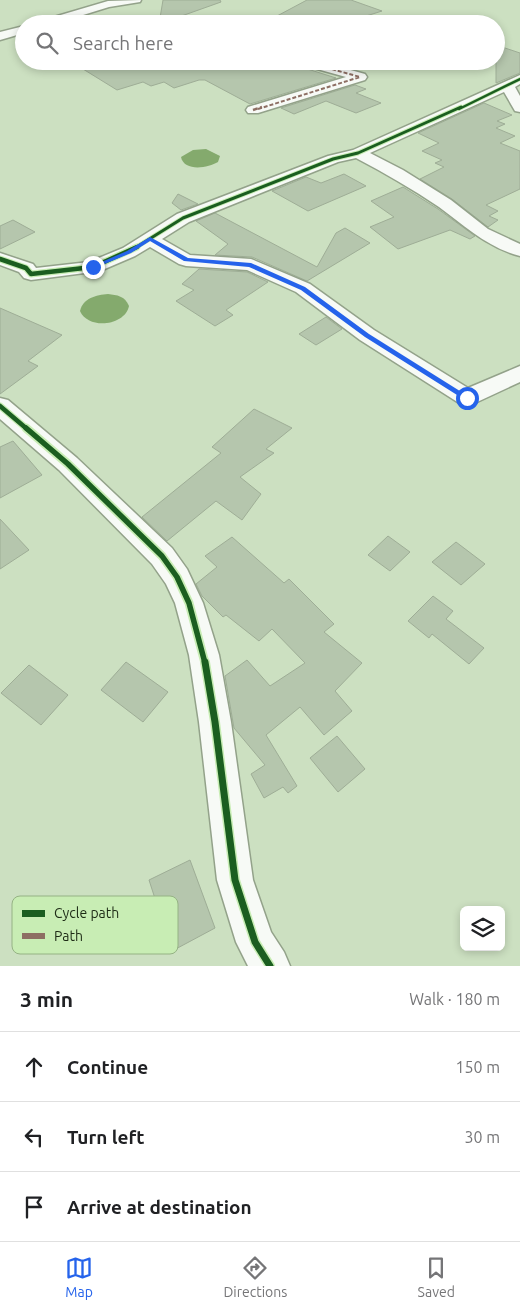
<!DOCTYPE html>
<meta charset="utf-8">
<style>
:root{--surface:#fff;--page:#f2f2f2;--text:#202124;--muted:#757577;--line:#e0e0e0;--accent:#2563eb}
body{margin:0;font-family:Ubuntu,sans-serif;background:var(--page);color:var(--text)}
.controls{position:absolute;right:15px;bottom:15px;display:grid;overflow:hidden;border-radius:8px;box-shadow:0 2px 8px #0003}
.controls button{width:45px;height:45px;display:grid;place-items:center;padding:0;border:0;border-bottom:1px solid var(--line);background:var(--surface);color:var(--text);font:25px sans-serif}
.stop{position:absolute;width:15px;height:15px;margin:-11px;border:4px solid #2563eb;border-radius:50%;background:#fff}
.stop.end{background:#2563eb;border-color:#fff;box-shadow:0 1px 5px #0008}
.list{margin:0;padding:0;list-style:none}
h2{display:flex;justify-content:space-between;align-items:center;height:65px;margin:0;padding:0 20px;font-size:21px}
h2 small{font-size:16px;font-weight:400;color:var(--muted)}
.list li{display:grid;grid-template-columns:32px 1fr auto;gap:15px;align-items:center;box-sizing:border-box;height:70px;padding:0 20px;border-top:1px solid var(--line)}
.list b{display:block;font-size:19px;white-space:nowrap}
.list em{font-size:16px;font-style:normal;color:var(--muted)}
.icon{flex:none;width:28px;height:28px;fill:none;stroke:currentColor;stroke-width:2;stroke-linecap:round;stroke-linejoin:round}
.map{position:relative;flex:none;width:520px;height:966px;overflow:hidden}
.search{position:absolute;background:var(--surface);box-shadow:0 2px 8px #0003;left:15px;right:15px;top:15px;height:55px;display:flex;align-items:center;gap:12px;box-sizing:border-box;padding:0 18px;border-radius:28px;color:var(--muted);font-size:19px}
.sheet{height:275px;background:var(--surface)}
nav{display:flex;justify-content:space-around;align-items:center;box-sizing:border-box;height:70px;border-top:1px solid var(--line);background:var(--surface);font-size:14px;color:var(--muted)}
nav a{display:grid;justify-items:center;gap:2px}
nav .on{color:var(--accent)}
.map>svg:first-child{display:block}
</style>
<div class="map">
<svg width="520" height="966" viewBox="0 0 520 966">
<rect width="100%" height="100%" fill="#cce0c1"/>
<g fill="#84aa6d">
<path d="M206 149 220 156 218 162C208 168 184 172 181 157L193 150Z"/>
<path d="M108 294C117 295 125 296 129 306 125 326 88 330 80 311 83 298 96 295 108 294Z"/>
</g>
<g fill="#b5c6ad" stroke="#9ead96">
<polygon points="163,0 220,0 221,2 159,24"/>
<polygon points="307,0 351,0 382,11 341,24 262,24"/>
<polygon points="496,45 520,53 520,73 496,83"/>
<polygon points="70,61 293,61 298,66 336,78 250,104 205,80 199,80 174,88 164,82 151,86 143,82 117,90"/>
<polygon points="355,85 366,89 356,93 381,103 356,113 326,101 294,114 281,108"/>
<polygon points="484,103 512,115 497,121 505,124 496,128 515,136 500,143 520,151 520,189 486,205 498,211 489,216 498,220 488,227 452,199 420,179 444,167 435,163 442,160 422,151 439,143 418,133"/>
<polygon points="344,174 366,186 308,211 272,191 306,177 321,183"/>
<polygon points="403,187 438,209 475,236 470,239 450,230 398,249 370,227 394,217 371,201"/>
<polygon points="178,194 198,204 181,210 172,203"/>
<polygon points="215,213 317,267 336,233 345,228 370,243 307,281 252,257 215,255 228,244 196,221"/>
<polygon points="13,220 35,232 0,249 0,226"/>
<polygon points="199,269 247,272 268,282 226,310 233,315 215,326 176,301 194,290 182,284"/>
<polygon points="0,308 62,335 28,361 38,366 0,394"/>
<polygon points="326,317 342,329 316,345 299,334"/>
<polygon points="254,409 292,428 266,449 274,453 240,477 261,494 242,520 216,501 167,541 142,517 221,453 212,447"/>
<polygon points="13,441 42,475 0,498 0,447"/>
<polygon points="0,519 29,550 0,569"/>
<polygon points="388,536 410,552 390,571 368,555"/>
<polygon points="232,537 284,583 289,579 334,624 324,632 362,663 335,691 352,711 324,735 300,707 266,735 297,786 288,793 283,787 264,798 251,774 265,765 234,728 225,676 247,660 270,686 305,663 272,629 259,641 226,615 223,617 202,596 196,584 217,567 205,556"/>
<polygon points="456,542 485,564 461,585 432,562"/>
<polygon points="433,596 453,611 446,619 484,648 469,664 432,634 429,638 408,621"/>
<polygon points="126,662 168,692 143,722 101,690"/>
<polygon points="29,665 68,695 41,725 1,693"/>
<polygon points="337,736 365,769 338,792 310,758"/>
<polygon points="190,860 215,928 172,951 149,880"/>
</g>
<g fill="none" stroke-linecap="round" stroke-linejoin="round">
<defs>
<g id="minor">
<polygon points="141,0 140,2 109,7 54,24 35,24 37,22 108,1"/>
<polygon points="24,26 24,33 0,40 0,32"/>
<polygon points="297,61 318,61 365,74 367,77 365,80 258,113 248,113 246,110 248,107 346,77 299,64"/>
<path d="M520 75V84L515 87 520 96V112L515 111 504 92 370 153 403 170 451 200 488 229 520 244V256C488 248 465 226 439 207 412 189 385 173 356 158L338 162 189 222 162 239 190 255 251 259 310 284 374 330 468 388 520 366V382L475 403 467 406 459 403 360 340 296 292 247 270 186 266 179 264 150 247 135 256 100 271 31 280 24 278 19 272 0 265V253L33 264 36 268 89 262 123 248 177 214 328 156 353 150Z"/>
<polygon points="0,398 8,400 77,458 172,548 187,569 203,603 219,655 231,722 253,880 271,932 284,952 290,966 248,966 236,942 217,880 199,722 189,655 175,603 166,584 152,564 59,470 0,419"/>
</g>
</defs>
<use href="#minor" stroke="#93a28a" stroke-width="3"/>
<use href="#minor" fill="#f7faf6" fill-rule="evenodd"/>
<polyline stroke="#8d6e63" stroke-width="2" stroke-dasharray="4 2" stroke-linecap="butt" points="258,109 360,77 303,61"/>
<polyline stroke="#8d6e63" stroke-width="2.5" stroke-dasharray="5 2.5" stroke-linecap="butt" points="253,110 262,107"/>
<defs>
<polyline id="cycleway-far4" points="459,109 520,79"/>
<polyline id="cycleway-far3" points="135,248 183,218 333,159 358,153 461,107"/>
<g id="cycleway-far2">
<polyline points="0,259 26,268 31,274 93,267 137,247"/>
<polyline points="0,406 27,429"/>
</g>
<polyline id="cycleway-far1" points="26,428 68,464 162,556 177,577 189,603 205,663"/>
<polyline id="cycleway" points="205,662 215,722 235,880 255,942 270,966"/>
</defs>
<use href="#cycleway-far4" stroke="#c8edb4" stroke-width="4"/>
<use href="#cycleway-far3" stroke="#c8edb4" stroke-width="5"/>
<use href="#cycleway-far2" stroke="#c8edb4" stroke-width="7"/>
<use href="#cycleway-far1" stroke="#c8edb4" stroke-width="9"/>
<use href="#cycleway" stroke="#c8edb4" stroke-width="10"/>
<use href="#cycleway-far4" stroke="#1b5e20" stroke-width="2.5"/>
<use href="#cycleway-far3" stroke="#1b5e20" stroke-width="3"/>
<use href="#cycleway-far2" stroke="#1b5e20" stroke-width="4.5"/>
<use href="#cycleway-far1" stroke="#1b5e20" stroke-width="5.5"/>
<use href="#cycleway" stroke="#1b5e20" stroke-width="7"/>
</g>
<polygon fill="#2563eb" points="150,237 188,258 251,263 305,287 369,334 471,398 465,400 365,337 301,290 249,267 184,261 150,241 131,253 95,268 90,267 127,251"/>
<rect x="12" y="896" width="166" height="58" rx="8" fill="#c8edb4" stroke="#95b284" stroke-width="1"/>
<rect x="22" y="910" width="23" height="7" fill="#1b5e20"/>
<rect x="22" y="933" width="23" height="6" fill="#8d6e63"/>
<g font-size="14" fill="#1d2a15">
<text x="54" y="918">Cycle path</text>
<text x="54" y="941">Path</text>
</g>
</svg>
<div class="controls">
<button><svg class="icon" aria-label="layers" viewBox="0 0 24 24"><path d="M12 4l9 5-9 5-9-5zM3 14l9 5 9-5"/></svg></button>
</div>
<div class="stop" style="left:467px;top:398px"></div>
<div class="stop end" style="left:93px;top:267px"></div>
<div class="search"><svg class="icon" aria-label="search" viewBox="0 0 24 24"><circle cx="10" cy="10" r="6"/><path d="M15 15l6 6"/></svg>Search here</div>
</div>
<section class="sheet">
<h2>3 min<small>Walk · 180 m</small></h2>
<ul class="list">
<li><svg class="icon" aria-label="ahead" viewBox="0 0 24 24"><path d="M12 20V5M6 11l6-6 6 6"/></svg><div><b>Continue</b></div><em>150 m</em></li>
<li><svg class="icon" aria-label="left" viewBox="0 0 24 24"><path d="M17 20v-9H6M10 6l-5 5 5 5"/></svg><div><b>Turn left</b></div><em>30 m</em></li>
<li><svg class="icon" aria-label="arrive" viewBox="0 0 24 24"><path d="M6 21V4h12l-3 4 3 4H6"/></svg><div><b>Arrive at destination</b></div></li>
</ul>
</section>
<nav>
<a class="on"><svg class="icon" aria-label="map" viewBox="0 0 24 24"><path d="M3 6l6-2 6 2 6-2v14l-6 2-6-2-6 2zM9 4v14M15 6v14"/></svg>Map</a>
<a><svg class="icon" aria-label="directions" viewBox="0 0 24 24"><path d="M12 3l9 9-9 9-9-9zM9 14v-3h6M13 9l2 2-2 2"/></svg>Directions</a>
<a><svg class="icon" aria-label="saved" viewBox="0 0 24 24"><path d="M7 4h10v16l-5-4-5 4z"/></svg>Saved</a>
</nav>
